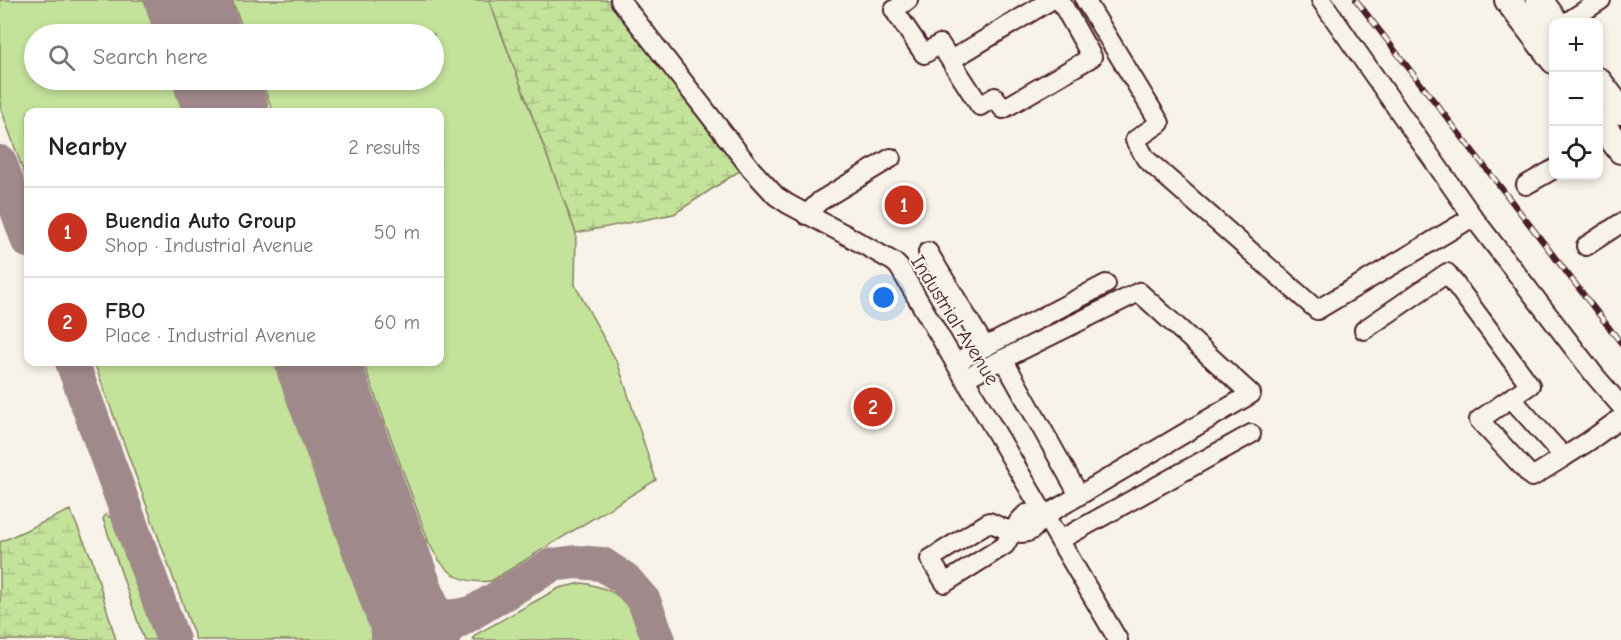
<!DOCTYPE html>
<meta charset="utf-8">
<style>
:root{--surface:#fff;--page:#f6f6f6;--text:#222;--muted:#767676;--line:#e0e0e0;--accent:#c8321e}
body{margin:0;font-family:"Comic Neue",sans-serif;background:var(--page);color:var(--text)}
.controls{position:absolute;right:18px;top:18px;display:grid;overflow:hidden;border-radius:12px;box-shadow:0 3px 9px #0003}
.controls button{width:54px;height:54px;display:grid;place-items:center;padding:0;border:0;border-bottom:2px solid var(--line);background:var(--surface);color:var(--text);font:30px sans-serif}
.you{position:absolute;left:884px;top:298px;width:21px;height:21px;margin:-15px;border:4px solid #fff;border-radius:50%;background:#1a73e8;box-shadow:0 0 0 9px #1a73e833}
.badge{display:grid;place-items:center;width:39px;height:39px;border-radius:50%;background:var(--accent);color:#fff;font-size:20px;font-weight:700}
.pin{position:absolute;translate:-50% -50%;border:3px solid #fff;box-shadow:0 2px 6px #0006}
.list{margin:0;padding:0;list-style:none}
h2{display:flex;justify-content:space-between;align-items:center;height:78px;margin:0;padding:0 24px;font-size:26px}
h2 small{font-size:20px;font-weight:400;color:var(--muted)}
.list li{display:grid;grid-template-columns:39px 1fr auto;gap:18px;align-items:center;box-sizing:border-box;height:90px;padding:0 24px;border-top:2px solid var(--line)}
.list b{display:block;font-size:22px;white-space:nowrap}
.list p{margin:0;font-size:20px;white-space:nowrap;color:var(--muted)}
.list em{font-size:20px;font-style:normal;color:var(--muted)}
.icon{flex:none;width:33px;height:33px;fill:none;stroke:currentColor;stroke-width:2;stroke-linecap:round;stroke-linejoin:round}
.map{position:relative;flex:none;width:1621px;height:640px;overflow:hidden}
.search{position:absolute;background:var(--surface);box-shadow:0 3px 9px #0003;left:24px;top:24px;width:420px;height:66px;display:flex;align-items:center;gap:15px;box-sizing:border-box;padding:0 21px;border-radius:33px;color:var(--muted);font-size:22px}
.panel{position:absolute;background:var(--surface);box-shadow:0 3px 9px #0003;left:24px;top:108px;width:420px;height:258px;border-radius:12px}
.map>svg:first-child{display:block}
</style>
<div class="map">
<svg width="1621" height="640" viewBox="0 0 1621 640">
<defs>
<pattern id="wetland-marsh" width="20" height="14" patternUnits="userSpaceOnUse" patternTransform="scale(1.5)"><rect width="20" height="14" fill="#c3e29a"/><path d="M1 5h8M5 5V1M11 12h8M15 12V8" fill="none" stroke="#a9c185"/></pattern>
</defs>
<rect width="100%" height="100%" fill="#f7f3e8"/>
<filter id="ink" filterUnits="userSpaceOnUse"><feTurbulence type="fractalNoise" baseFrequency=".0167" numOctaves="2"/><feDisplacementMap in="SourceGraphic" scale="12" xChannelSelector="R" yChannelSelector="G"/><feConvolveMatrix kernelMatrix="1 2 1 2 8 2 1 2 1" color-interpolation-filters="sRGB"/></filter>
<g filter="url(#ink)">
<g fill="#c3e29a" stroke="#868062" stroke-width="1.5">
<polygon points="0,0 144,0 157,34 34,34 34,80 173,80 185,112 28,112 28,184 0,106"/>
<path d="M232 0H489L576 233 575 285 618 364 656 480 491 581C458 585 443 571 429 543L363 362H440V112H273L261 80H434V34H245Z"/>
<polygon points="94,362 275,362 372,629 372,640 196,640"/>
<polygon points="106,514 116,523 158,640 144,640 103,519"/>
<path d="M582 583C624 590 629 603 642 640H473L475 635 559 588Z"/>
</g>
<g fill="url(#wetland-marsh)" stroke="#868062" stroke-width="1.5">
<polygon points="489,0 611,0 744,168 674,214 576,233"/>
<polygon points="70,510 92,559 116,640 0,640 0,542"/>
</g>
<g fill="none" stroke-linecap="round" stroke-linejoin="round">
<g stroke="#a0898a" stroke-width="34">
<polyline points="0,162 28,241"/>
<polyline points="72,362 173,640"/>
<path d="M400 591C422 616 439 621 471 613"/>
<polyline points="400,640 403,627 404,602"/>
<polyline points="427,640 552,565 576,562 602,564 625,579 644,601 659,640"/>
</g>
<g stroke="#a0898a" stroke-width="84">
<polyline points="187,0 199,34"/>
<polyline points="215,80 227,112"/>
<polyline points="317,362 418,640"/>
</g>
<defs>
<g id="minor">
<polyline points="620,0 752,170 776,196 788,204 848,236 894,262 899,267 1118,640"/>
<polyline points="908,0 894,10 924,54 940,44 980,106 995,97 1003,109 1092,57 1060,0"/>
<polyline points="1085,0 1160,123 1135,140 1146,159 1317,310 1473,217 1321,0"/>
<polyline points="1567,22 1601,0"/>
<polyline points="951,60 1051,0"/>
<polyline points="1526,185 1554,169"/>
<polyline points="806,215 820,201 891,158"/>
<polyline points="1473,217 1596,377 1621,406"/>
<polyline points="1586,246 1621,223"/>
<polyline points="928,252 985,347"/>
<polyline points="1364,330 1447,273 1530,385 1511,398 1564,457 1589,441 1621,418"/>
<polyline points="1003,359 1079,495"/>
<polyline points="956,362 1106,284"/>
<polyline points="965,378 1139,292 1251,394 1046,515"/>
<polyline points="1511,398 1479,420 1532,477 1564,457"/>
<path d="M1043 511C1040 517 1038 525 1033 529 1021 539 1001 527 989 522L930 559 945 583 1005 545 1019 521 1026 514 1043 511"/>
<polyline points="1060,540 1251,434"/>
</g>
<g id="highway">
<polyline points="1508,0 1554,60"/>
<polyline points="1539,0 1555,22"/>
<polyline points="1598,81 1621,111"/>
<polyline points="1598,120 1621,150"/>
</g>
</defs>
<use href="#minor" stroke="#4a1f2b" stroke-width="22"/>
<use href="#highway" stroke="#4a1f2b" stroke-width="30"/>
<use href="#minor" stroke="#f7f3e8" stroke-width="18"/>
<use href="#highway" stroke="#f7f3e8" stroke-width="26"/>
<defs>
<polyline id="rail" points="1356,0 1621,343"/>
</defs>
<use href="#rail" stroke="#4a1f2b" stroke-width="6"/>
<use href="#rail" stroke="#f7f3e8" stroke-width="4" stroke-dasharray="11" stroke-linecap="butt"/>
</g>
</g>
<g text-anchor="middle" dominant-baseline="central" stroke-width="4.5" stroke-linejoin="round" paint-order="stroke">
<g font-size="20" fill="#4a1f2b" stroke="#f7f3e8">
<text transform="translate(955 320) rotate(58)">Industrial Avenue</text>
</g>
</g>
</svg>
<div class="controls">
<button>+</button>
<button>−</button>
<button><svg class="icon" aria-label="locate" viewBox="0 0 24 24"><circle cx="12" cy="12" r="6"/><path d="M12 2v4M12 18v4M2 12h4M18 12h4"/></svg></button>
</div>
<div class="you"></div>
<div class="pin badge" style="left:904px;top:205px">1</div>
<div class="pin badge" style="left:873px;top:407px">2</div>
<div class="search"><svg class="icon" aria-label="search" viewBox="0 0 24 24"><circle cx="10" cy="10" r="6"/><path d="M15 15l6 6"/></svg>Search here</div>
<section class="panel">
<h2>Nearby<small>2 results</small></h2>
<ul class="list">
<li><span class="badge">1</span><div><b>Buendia Auto Group</b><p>Shop · Industrial Avenue</p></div><em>50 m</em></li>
<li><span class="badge">2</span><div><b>FBO</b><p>Place · Industrial Avenue</p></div><em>60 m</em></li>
</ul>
</section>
</div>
